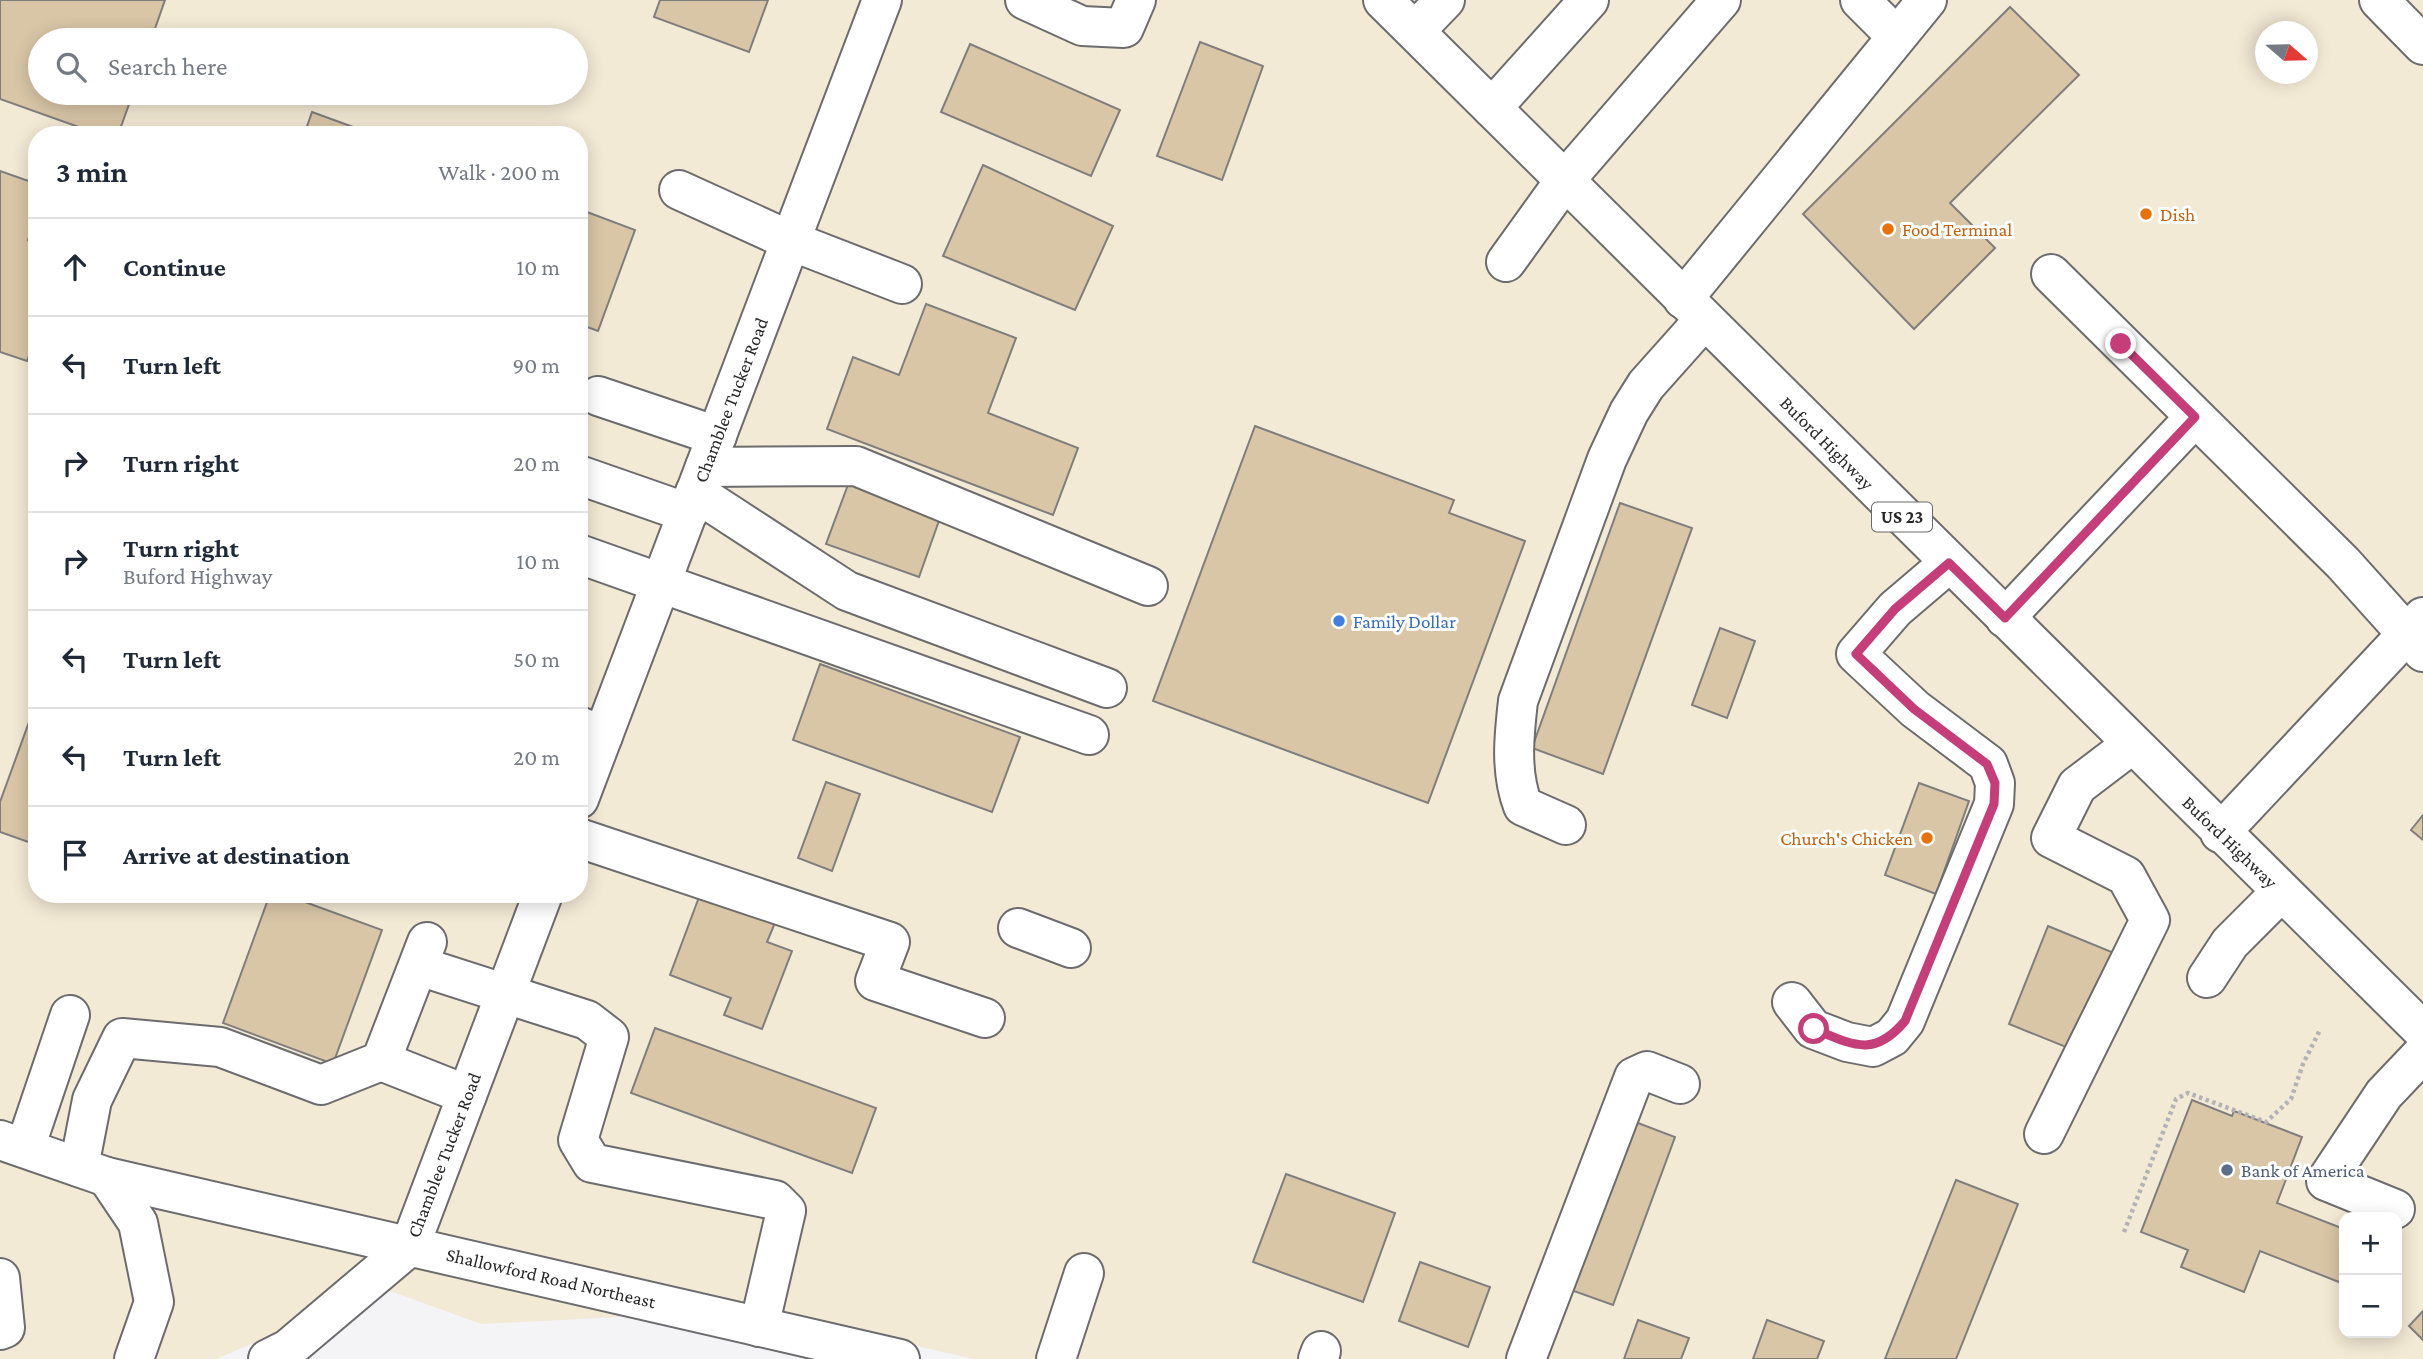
<!DOCTYPE html>
<meta charset="utf-8">
<style>
:root{--surface:#fff;--page:#f6f6f7;--text:#1f2937;--muted:#747a83;--line:#e0e1e3}
body{margin:0;font-family:"Crimson Pro",serif;background:var(--page);color:var(--text)}
.controls{position:absolute;right:21px;bottom:21px;display:grid;overflow:hidden;border-radius:14px;box-shadow:0 4px 18px #0003}
.controls button{width:63px;height:63px;display:grid;place-items:center;padding:0;border:0;border-bottom:2px solid var(--line);background:var(--surface);color:var(--text);font:35px sans-serif}
.compass{position:absolute;left:2255px;top:21px;width:63px;height:63px;border-radius:50%;background:var(--surface);box-shadow:0 4px 18px #0003;rotate:110deg}
.stop{position:absolute;width:21px;height:21px;margin:-16px;border:5px solid #c53d79;border-radius:50%;background:#fff}
.stop.end{background:#c53d79;border-color:#fff;box-shadow:0 2px 7px #0008}
.list{margin:0;padding:0;list-style:none}
h2{display:flex;justify-content:space-between;align-items:center;height:91px;margin:0;padding:0 28px;font-size:30px}
h2 small{font-size:23px;font-weight:400;color:var(--muted)}
.list li{display:grid;grid-template-columns:46px 1fr auto;gap:21px;align-items:center;box-sizing:border-box;height:98px;padding:0 28px;border-top:2px solid var(--line)}
.list b{display:block;font-size:26px;white-space:nowrap}
.list p{margin:0;font-size:23px;white-space:nowrap;color:var(--muted)}
.list em{font-size:23px;font-style:normal;color:var(--muted)}
.icon{flex:none;width:38px;height:38px;fill:none;stroke:currentColor;stroke-width:2;stroke-linecap:round;stroke-linejoin:round}
.map{position:relative;flex:none;width:2423px;height:1359px;overflow:hidden}
.search{position:absolute;background:var(--surface);box-shadow:0 4px 18px #0003;left:28px;top:28px;width:560px;height:77px;display:flex;align-items:center;gap:18px;box-sizing:border-box;padding:0 24px;border-radius:38px;color:var(--muted);font-size:26px}
.panel{position:absolute;background:var(--surface);box-shadow:0 4px 18px #0003;left:28px;top:126px;width:560px;height:777px;border-radius:28px}
.map>svg:first-child{display:block}
</style>
<div class="map">
<svg width="2423" height="1359" viewBox="0 0 2423 1359">
<rect width="100%" height="100%" fill="#f4f4f7"/>
<path fill="#f3ead5" fill-rule="evenodd" d="M0 0H2423V1359H974L758 1310 481 1324 382 1288 216 1359H0ZM2266 32H2308V74H2266ZM40 40H576V93H40ZM37 135H579V894H37ZM2344 1217H2397V1333H2344Z"/>
<g fill="#d9c6a7" stroke="#807e7c" stroke-width="2">
<polygon points="0,0 165,0 151,40 40,40 40,93 133,93 118,135 101,135 0,99"/>
<polygon points="660,0 768,0 749,52 654,17"/>
<polygon points="2010,7 2079,75 1950,203 1995,248 1914,329 1803,214"/>
<polygon points="1200,42 1263,66 1222,180 1157,156"/>
<polygon points="970,44 1120,110 1091,176 941,112"/>
<polygon points="312,112 375,135 304,135"/>
<polygon points="983,165 1113,226 1075,310 943,256"/>
<polygon points="0,171 37,184 37,215 28,240 37,243 37,334 27,361 0,352"/>
<polygon points="579,209 635,230 598,331 579,324"/>
<polygon points="926,304 1016,338 988,413 1078,448 1053,515 827,429 853,357 899,375"/>
<polygon points="1255,426 1454,500 1449,513 1525,541 1428,803 1153,701"/>
<polygon points="849,482 941,515 919,577 826,544"/>
<polygon points="1620,503 1692,528 1603,774 1532,748"/>
<polygon points="1720,628 1755,641 1727,718 1692,705"/>
<polygon points="820,664 1020,737 992,812 793,740"/>
<polygon points="33,711 37,713 37,845 0,832 0,802"/>
<polygon points="826,782 860,794 832,871 798,858"/>
<polygon points="1919,783 1969,801 1936,894 1885,875"/>
<polygon points="2423,815 2423,840 2411,830"/>
<polygon points="702,889 777,918 767,942 792,951 762,1029 724,1015 731,998 670,975"/>
<polygon points="270,894 283,894 382,930 333,1064 223,1023"/>
<polygon points="2048,926 2114,953 2076,1051 2009,1024"/>
<polygon points="655,1028 876,1108 852,1173 631,1093"/>
<polygon points="2192,1100 2232,1116 2234,1111 2302,1137 2277,1203 2344,1229 2344,1284 2260,1251 2244,1292 2181,1267 2188,1250 2141,1232"/>
<polygon points="1630,1120 1675,1137 1613,1305 1568,1289"/>
<polygon points="1286,1174 1395,1213 1363,1302 1253,1262"/>
<polygon points="1956,1180 2018,1204 1956,1359 1885,1359"/>
<polygon points="1420,1262 1490,1287 1468,1347 1399,1321"/>
<polygon points="2423,1311 2423,1340 2409,1326"/>
<polygon points="1638,1320 1689,1338 1681,1359 1624,1359"/>
<polygon points="1767,1320 1824,1341 1817,1359 1753,1359"/>
</g>
<g fill="none" stroke-linecap="round" stroke-linejoin="round">
<defs>
<g id="minor">
<polyline points="1025,0 1082,26 1124,28 1136,0"/>
<polyline points="1860,0 1896,36"/>
<polyline points="2379,0 2423,45"/>
<polyline points="1415,31 1445,0"/>
<polyline points="1492,108 1589,0"/>
<polyline points="679,190 791,241 902,284"/>
<polyline points="1506,262 1565,180 1721,0"/>
<polyline points="2051,274 2343,563 2423,652"/>
<polyline points="1683,299 1927,0"/>
<polyline points="598,396 717,436"/>
<polyline points="705,467 856,466 1148,586"/>
<polyline points="579,475 688,513"/>
<polyline points="695,492 847,591 1107,688"/>
<polyline points="579,554 1089,735"/>
<polyline points="2005,618 2195,417"/>
<polyline points="579,726 603,736"/>
<path d="M1566 825 1523 806C1510 772 1514 736 1518 701L1607 459 1629 412 1646 385 1704 320"/>
<polyline points="2220,833 2423,617"/>
<polyline points="579,838 890,942 875,981 985,1018"/>
<polyline points="1018,928 1071,948"/>
<polyline points="419,966 587,1020 609,1037 578,1140 592,1163 775,1200 786,1211 759,1327"/>
<polyline points="2207,978 2230,943 2281,892"/>
<polyline points="1792,1002 1813,1029 1847,1042 1873,1047 1892,1037 1905,1021 1994,804 1995,783 1988,764 1915,709 1856,654 1895,609 1949,563"/>
<polyline points="381,1061 467,1095"/>
<polyline points="2044,1134 2150,920 2126,876 2051,838 2077,786 2131,745"/>
<polyline points="0,1140 107,1177 900,1359"/>
<polyline points="25,1148 70,1015"/>
<polyline points="79,1167 92,1100 122,1038 220,1047 321,1085 381,1061 427,942"/>
<polyline points="107,1177 138,1223 154,1302 134,1359"/>
<polyline points="2395,1209 2326,1181 2384,1094 2423,1053"/>
<polyline points="0,1278 5,1328 0,1330"/>
<polyline points="1056,1359 1084,1273"/>
<polyline points="1318,1359 1321,1351"/>
<polyline points="1526,1359 1634,1077 1647,1071 1680,1084"/>
</g>
<g id="major">
<polyline points="1383,0 2423,1031"/>
<polyline points="579,799 882,0"/>
<polyline points="268,1359 288,1349 410,1246 543,894"/>
</g>
</defs>
<use href="#minor" stroke="#6c6c6e" stroke-width="42"/>
<use href="#major" stroke="#6c6c6e" stroke-width="42"/>
<polyline stroke="#b3b3b5" stroke-width="4.5" stroke-dasharray="3.5 3.5" stroke-linecap="butt" points="2124,1232 2176,1099 2188,1093 2266,1122 2291,1099 2303,1064 2320,1030"/>
<use href="#minor" stroke="#fff" stroke-width="38"/>
<use href="#major" stroke="#fff" stroke-width="38"/>
</g>
<g fill="none" stroke-linecap="round" stroke-linejoin="round">
<path stroke="#c53d79" stroke-width="9" d="M1814 1029C1853 1045 1874 1058 1905 1021L1994 804 1995 783 1987 764 1914 709 1856 654 1895 609 1949 563 2005 618 2195 417 2121 344"/>
</g>
<g fill="#e8710a" stroke="#fff" stroke-width="2.5">
<circle cx="2146" cy="214" r="7"/>
<circle cx="1888" cy="229" r="7"/>
<circle cx="1927" cy="838" r="7"/>
</g>
<circle fill="#3f7fe0" stroke="#fff" stroke-width="2.5" cx="1339" cy="621" r="7"/>
<circle fill="#5c6f8a" stroke="#fff" stroke-width="2.5" cx="2227" cy="1170" r="7"/>
<g text-anchor="middle" dominant-baseline="central" stroke-width="6" stroke-linejoin="round" paint-order="stroke">
<rect fill="#fff" stroke="#686869" stroke-width="2" x="1872" y="502.5" width="60" height="29" rx="5"/>
<g font-size="18" font-weight="bold" fill="#282829">
<text x="1902" y="517">US 23</text>
</g>
<g font-size="19" fill="#c56008" stroke="#fff" text-anchor="start">
<text x="2160" y="214">Dish</text>
<text x="1902" y="229">Food Terminal</text>
<text x="1913" y="838" text-anchor="end">Church's Chicken</text>
</g>
<g font-size="19" fill="#282829" stroke="#fff">
<text transform="translate(731 400) rotate(-69)">Chamblee Tucker Road</text>
<text transform="translate(1827 443) rotate(45)">Buford Highway</text>
<text transform="translate(2230 842) rotate(44)">Buford Highway</text>
<text transform="translate(444 1155) rotate(-69)">Chamblee Tucker Road</text>
<text transform="translate(551 1278) rotate(13)">Shallowford Road Northeast</text>
</g>
<g font-size="19" fill="#366cbe" stroke="#fff" text-anchor="start">
<text x="1353" y="621">Family Dollar</text>
</g>
<g font-size="19" fill="#4e5e75" stroke="#fff" text-anchor="start">
<text x="2241" y="1170">Bank of America</text>
</g>
</g>
</svg>
<div class="controls">
<button>+</button>
<button>−</button>
</div>
<svg class="compass" viewBox="-18 -18 36 36"><path d="M0-13l5 13h-10z" fill="#e53935"/><path d="M0 13l5-13h-10z" fill="#747a83"/></svg>
<div class="stop" style="left:1814px;top:1029px"></div>
<div class="stop end" style="left:2121px;top:344px"></div>
<div class="search"><svg class="icon" aria-label="search" viewBox="0 0 24 24"><circle cx="10" cy="10" r="6"/><path d="M15 15l6 6"/></svg>Search here</div>
<section class="panel">
<h2>3 min<small>Walk · 200 m</small></h2>
<ul class="list">
<li><svg class="icon" aria-label="ahead" viewBox="0 0 24 24"><path d="M12 20V5M6 11l6-6 6 6"/></svg><div><b>Continue</b></div><em>10 m</em></li>
<li><svg class="icon" aria-label="left" viewBox="0 0 24 24"><path d="M17 20v-9H6M10 6l-5 5 5 5"/></svg><div><b>Turn left</b></div><em>90 m</em></li>
<li><svg class="icon" aria-label="right" viewBox="0 0 24 24"><path d="M7 20v-9h11M14 6l5 5-5 5"/></svg><div><b>Turn right</b></div><em>20 m</em></li>
<li><svg class="icon" aria-label="right" viewBox="0 0 24 24"><path d="M7 20v-9h11M14 6l5 5-5 5"/></svg><div><b>Turn right</b><p>Buford Highway</p></div><em>10 m</em></li>
<li><svg class="icon" aria-label="left" viewBox="0 0 24 24"><path d="M17 20v-9H6M10 6l-5 5 5 5"/></svg><div><b>Turn left</b></div><em>50 m</em></li>
<li><svg class="icon" aria-label="left" viewBox="0 0 24 24"><path d="M17 20v-9H6M10 6l-5 5 5 5"/></svg><div><b>Turn left</b></div><em>20 m</em></li>
<li><svg class="icon" aria-label="arrive" viewBox="0 0 24 24"><path d="M6 21V4h12l-3 4 3 4H6"/></svg><div><b>Arrive at destination</b></div></li>
</ul>
</section>
</div>
